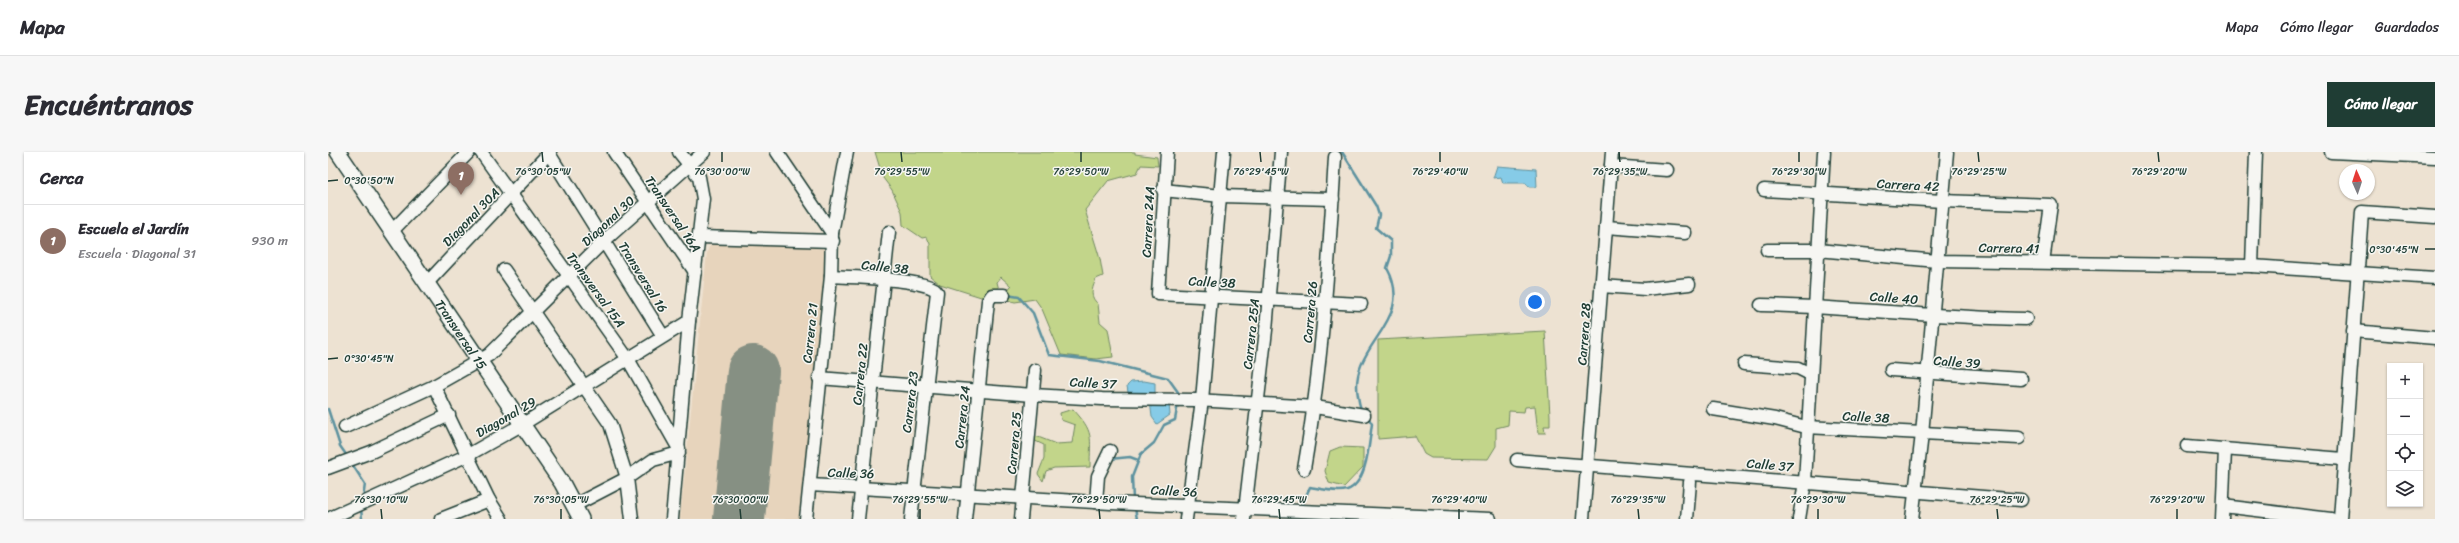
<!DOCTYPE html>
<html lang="es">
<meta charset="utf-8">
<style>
:root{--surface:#fff;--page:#f7f7f7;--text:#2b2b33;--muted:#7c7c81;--line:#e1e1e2;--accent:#1f3d34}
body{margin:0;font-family:Sriracha,sans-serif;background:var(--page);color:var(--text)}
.controls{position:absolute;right:12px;bottom:12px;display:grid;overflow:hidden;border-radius:0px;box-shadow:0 1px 3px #0004}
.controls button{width:36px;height:36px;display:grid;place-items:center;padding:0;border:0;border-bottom:1px solid var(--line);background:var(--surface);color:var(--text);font:20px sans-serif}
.compass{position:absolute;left:2011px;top:12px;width:36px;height:36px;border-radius:50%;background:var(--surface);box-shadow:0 1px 3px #0004;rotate:357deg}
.you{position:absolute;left:1207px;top:150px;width:14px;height:14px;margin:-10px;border:3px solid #fff;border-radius:50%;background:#1a73e8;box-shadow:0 0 0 6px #1a73e833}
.badge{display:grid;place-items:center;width:26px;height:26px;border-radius:50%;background:var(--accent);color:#fff;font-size:13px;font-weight:700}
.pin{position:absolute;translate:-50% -33px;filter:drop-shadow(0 1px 2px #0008)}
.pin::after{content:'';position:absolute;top:21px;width:14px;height:12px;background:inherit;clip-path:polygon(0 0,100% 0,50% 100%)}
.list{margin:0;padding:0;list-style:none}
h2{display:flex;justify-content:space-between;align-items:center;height:52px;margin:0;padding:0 16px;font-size:17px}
h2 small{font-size:13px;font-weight:400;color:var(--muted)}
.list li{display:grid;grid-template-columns:26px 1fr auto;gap:12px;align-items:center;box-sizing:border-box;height:72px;padding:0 16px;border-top:1px solid var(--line)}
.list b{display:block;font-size:15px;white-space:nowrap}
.list p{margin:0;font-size:13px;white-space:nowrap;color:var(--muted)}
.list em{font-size:13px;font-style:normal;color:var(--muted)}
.icon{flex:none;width:22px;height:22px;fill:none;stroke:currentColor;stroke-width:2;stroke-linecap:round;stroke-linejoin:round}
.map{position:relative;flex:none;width:2107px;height:367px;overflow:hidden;border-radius:0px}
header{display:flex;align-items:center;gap:24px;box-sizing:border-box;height:56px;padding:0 20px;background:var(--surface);border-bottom:1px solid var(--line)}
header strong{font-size:19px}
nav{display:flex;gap:22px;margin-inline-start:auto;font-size:14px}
.intro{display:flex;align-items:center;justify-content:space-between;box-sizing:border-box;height:96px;padding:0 24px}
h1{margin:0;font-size:28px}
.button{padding:10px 18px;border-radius:0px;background:var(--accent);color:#fff;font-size:14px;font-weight:700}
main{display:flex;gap:24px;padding:0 24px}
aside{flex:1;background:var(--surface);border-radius:0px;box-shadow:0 1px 3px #0004}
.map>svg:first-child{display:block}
</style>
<header>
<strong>Mapa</strong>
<nav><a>Mapa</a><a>Cómo llegar</a><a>Guardados</a></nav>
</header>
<div class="intro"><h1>Encuéntranos</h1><a class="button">Cómo llegar</a></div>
<main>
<aside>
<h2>Cerca<small></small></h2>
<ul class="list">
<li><span class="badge" style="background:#8d6e63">1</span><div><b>Escuela el Jardín</b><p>Escuela · Diagonal 31</p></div><em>930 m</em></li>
</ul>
</aside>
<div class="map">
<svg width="2107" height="367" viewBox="0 0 2107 367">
<rect width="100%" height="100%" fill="#ede2d2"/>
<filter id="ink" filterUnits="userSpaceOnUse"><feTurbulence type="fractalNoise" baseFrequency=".025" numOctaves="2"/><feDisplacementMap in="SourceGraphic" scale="8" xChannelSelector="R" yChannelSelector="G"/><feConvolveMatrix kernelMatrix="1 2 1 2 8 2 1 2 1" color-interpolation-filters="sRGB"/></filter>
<g filter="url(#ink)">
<polygon fill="#e7d4bc" points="387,91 455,93 499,97 481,291 471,367 352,367 379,101 381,95"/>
<g fill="#c2d58a" stroke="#70895f">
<path d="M547 0H807V2L829 5 830 14 813 13 809 21 780 29 757 58 772 107 775 124 768 127C764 137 761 144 770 152L772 170 780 177 785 205 768 207 733 203 714 157 707 147 687 150 679 148V139L683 134 673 125 669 130 671 138 653 145 612 132 602 124V92L599 85 594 86 575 73 574 60 564 38 555 26Z"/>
<polygon points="1217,179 1222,264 1222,274 1216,274 1217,281 1210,281 1207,254 1197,255 1196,260 1181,259 1180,273 1168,276 1168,294 1160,307 1103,306 1096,302 1087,284 1050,287 1050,188"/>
<path d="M745 257C767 281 762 284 762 315L726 316 718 319 715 329 710 322 716 307V293L705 288V283L728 292 744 291 747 273 733 268 732 261Z"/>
<polygon points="1012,295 1035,296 1035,315 1016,335 1001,331 997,319 1002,299"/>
</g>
<g fill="#86cbe7" stroke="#5d929f">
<polygon points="1169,14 1208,17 1209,35 1201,35 1198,31 1175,31 1173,25 1165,26"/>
<polygon points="816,229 827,231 827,241 801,246 799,234 803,230"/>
<polygon points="822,249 841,252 842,263 829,272 824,265"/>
</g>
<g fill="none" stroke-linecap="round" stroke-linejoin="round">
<g stroke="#5d929f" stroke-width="2.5">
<path d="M1014 0 1048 54 1051 63 1048 76 1063 89V104L1059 116C1089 171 1020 192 1030 244 1031 249 1031 254 1034 258"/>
<polyline points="679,143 691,145 705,161 721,203 772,209 840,226 850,240 850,244"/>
<polyline points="0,257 12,294 19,304"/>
<polyline points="782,307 802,305 810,308"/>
<polyline points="24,312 37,332 35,347"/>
<polyline points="805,348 804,325 813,302 826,291 836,273 847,268 850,251"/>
<path d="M973 355 982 335C993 337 1008 341 1019 338 1040 331 1041 289 1044 272L1040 265"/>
<polyline points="33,356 34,367"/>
<polyline points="807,356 809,367"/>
</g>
<polyline stroke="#869083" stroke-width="52" points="411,367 425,219"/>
<defs>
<g id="minor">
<polyline points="153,0 300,207 351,297"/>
<polyline points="220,0 335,184"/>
<polyline points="286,0 367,120"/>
<polyline points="449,0 504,81"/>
<polyline points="839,0 830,142 1033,152"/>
<polyline points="2003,0 2107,5"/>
<polyline points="1283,14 1339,18"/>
<polyline points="835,38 893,44 1005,47"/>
<polyline points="1436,38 1614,49 1723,53 1715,110"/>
<polyline points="1278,75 1357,81"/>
<polyline points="63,80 141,0"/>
<polyline points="372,85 505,89"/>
<polyline points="1439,98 1490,98 1609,109 1924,114 2107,126"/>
<polyline points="1924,114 1928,0"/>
<polyline points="176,118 282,272 299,326 304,367"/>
<path d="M503 124C520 125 604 127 609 140L583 367"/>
<polyline points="99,131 222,0"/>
<polyline points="1273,134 1317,137 1361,132"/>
<path d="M1433 153C1521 155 1609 166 1698 167"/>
<polyline points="2025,179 2107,186"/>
<polyline points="1416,212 1470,216 1482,222"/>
<polyline points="1563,218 1693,227"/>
<polyline points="491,226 705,243 774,247 868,248 987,255 1036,263"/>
<polyline points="106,234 161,348 173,367"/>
<polyline points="1385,257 1447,267 1478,275 1691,286"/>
<polyline points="17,275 106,234 161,203 276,89 376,0"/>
<polyline points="1859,294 2015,307"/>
<polyline points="1189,308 1693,348"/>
<polyline points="0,316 43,300 121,263"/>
<path d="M976 317C994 213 1001 109 1007 5"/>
<polyline points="482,333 783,351 1162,367"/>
<polyline points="768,350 770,324 782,299"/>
<polyline points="247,353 299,326 325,308 351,301"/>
<polyline points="1895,354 2003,367"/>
<polyline points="0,367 140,303 195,272 361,169"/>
<polyline points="113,367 161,348"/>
<polyline points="344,367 361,169 375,47 371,25 351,0"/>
<polyline points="478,367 503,124 504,81 519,0"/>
<polyline points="530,367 561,80"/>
<polyline points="637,367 660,149 664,143 676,143"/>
<polyline points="693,367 707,218"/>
<polyline points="858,367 874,248 896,0"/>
<polyline points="916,367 938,178 953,0"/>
<polyline points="1255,367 1284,0"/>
<polyline points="1359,367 1362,330"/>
<polyline points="1471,367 1477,330 1496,0"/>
<polyline points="1584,367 1594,282 1619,0"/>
<polyline points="1894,367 1897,298"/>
<polyline points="2012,367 2034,60 2107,65"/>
</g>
<g id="major">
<path id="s1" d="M10 0 234 331 253 367"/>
</g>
</defs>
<use href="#minor" stroke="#1f3d34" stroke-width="15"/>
<use href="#major" stroke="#1f3d34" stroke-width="18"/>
<use href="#minor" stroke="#f6f6f2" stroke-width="12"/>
<use href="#major" stroke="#f6f6f2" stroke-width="15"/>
</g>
</g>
<path fill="none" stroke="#1f3d34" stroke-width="1.5" d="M214 0 215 10M394 0V10M573 0 574 10M753 0V10M932 0 933 10M1112 0V10M1291 0 1292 10M1471 0V10M1650 0 1651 10M1830 0 1831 10M0 29 10 28M2097 97H2107M0 207 10 206M53 357 54 367M233 357V367M412 357 413 367M592 357V367M771 357 772 367M951 357 952 367M1131 357V367M1310 357 1311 367M1490 357V367M1669 357 1670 367M1849 357V367"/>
<g text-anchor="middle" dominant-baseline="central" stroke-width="3" stroke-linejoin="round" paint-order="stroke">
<g font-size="13" fill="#1f3d34" stroke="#f6f6f2">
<text transform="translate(1580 33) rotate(3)">Carrera 42</text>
<text transform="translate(345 62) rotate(56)">Transversal 16A</text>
<text transform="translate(143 65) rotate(-46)">Diagonal 30A</text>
<text transform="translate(280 69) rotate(-43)">Diagonal 30</text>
<text transform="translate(820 70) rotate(-87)">Carrera 24A</text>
<text transform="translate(1681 96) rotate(1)">Carrera 41</text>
<text transform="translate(557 115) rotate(6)">Calle 38</text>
<text transform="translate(315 125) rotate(58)">Transversal 16</text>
<text transform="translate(884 130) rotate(3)">Calle 38</text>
<text transform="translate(268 138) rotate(54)">Transversal 15A</text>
<text transform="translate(1566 146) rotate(4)">Calle 40</text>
<text transform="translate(982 160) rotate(-85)">Carrera 26</text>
<text transform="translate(482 181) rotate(-84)">Carrera 21</text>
<text stroke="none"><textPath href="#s1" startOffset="220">Transversal 15</textPath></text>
<text transform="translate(923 182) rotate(-84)">Carrera 25A</text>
<text transform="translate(1256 182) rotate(-86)">Carrera 28</text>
<text transform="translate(1629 210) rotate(4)">Calle 39</text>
<text transform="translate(532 222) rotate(-84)">Carrera 22</text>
<text transform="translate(765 231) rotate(3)">Calle 37</text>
<text transform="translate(582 250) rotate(-83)">Carrera 23</text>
<text transform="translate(178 265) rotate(-30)">Diagonal 29</text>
<text transform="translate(634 265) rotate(-84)">Carrera 24</text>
<text transform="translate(1538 265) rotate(3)">Calle 38</text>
<text transform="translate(686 291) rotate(-85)">Carrera 25</text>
<text transform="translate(1442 313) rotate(5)">Calle 37</text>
<text transform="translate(523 321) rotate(2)">Calle 36</text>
<text transform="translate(846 339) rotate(3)">Calle 36</text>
</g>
</g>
<g font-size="10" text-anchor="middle" fill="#1f3d34" stroke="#f6f6f2" stroke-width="3" stroke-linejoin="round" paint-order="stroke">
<text x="215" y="23">76°30'05"W</text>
<text x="394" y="23">76°30'00"W</text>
<text x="574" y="23">76°29'55"W</text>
<text x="753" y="23">76°29'50"W</text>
<text x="933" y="23">76°29'45"W</text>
<text x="1112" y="23">76°29'40"W</text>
<text x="1292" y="23">76°29'35"W</text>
<text x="1471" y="23">76°29'30"W</text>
<text x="1651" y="23">76°29'25"W</text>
<text x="1831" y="23">76°29'20"W</text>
<text x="41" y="32">0°30'50"N</text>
<text x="2066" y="101">0°30'45"N</text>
<text x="41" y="210">0°30'45"N</text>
<text x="53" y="351">76°30'10"W</text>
<text x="233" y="351">76°30'05"W</text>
<text x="412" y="351">76°30'00"W</text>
<text x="592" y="351">76°29'55"W</text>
<text x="771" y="351">76°29'50"W</text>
<text x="951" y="351">76°29'45"W</text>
<text x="1131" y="351">76°29'40"W</text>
<text x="1310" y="351">76°29'35"W</text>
<text x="1490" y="351">76°29'30"W</text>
<text x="1669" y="351">76°29'25"W</text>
<text x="1849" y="351">76°29'20"W</text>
</g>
</svg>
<div class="controls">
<button>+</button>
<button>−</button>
<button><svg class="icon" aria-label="locate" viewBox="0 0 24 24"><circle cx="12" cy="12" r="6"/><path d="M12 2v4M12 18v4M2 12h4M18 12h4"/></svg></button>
<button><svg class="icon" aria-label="layers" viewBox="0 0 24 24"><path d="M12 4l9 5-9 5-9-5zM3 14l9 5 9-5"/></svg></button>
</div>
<svg class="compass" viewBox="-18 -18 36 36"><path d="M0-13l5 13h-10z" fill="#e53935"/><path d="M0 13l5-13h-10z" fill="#7c7c81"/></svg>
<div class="you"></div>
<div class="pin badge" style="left:133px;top:43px;background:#8d6e63">1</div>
</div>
</main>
